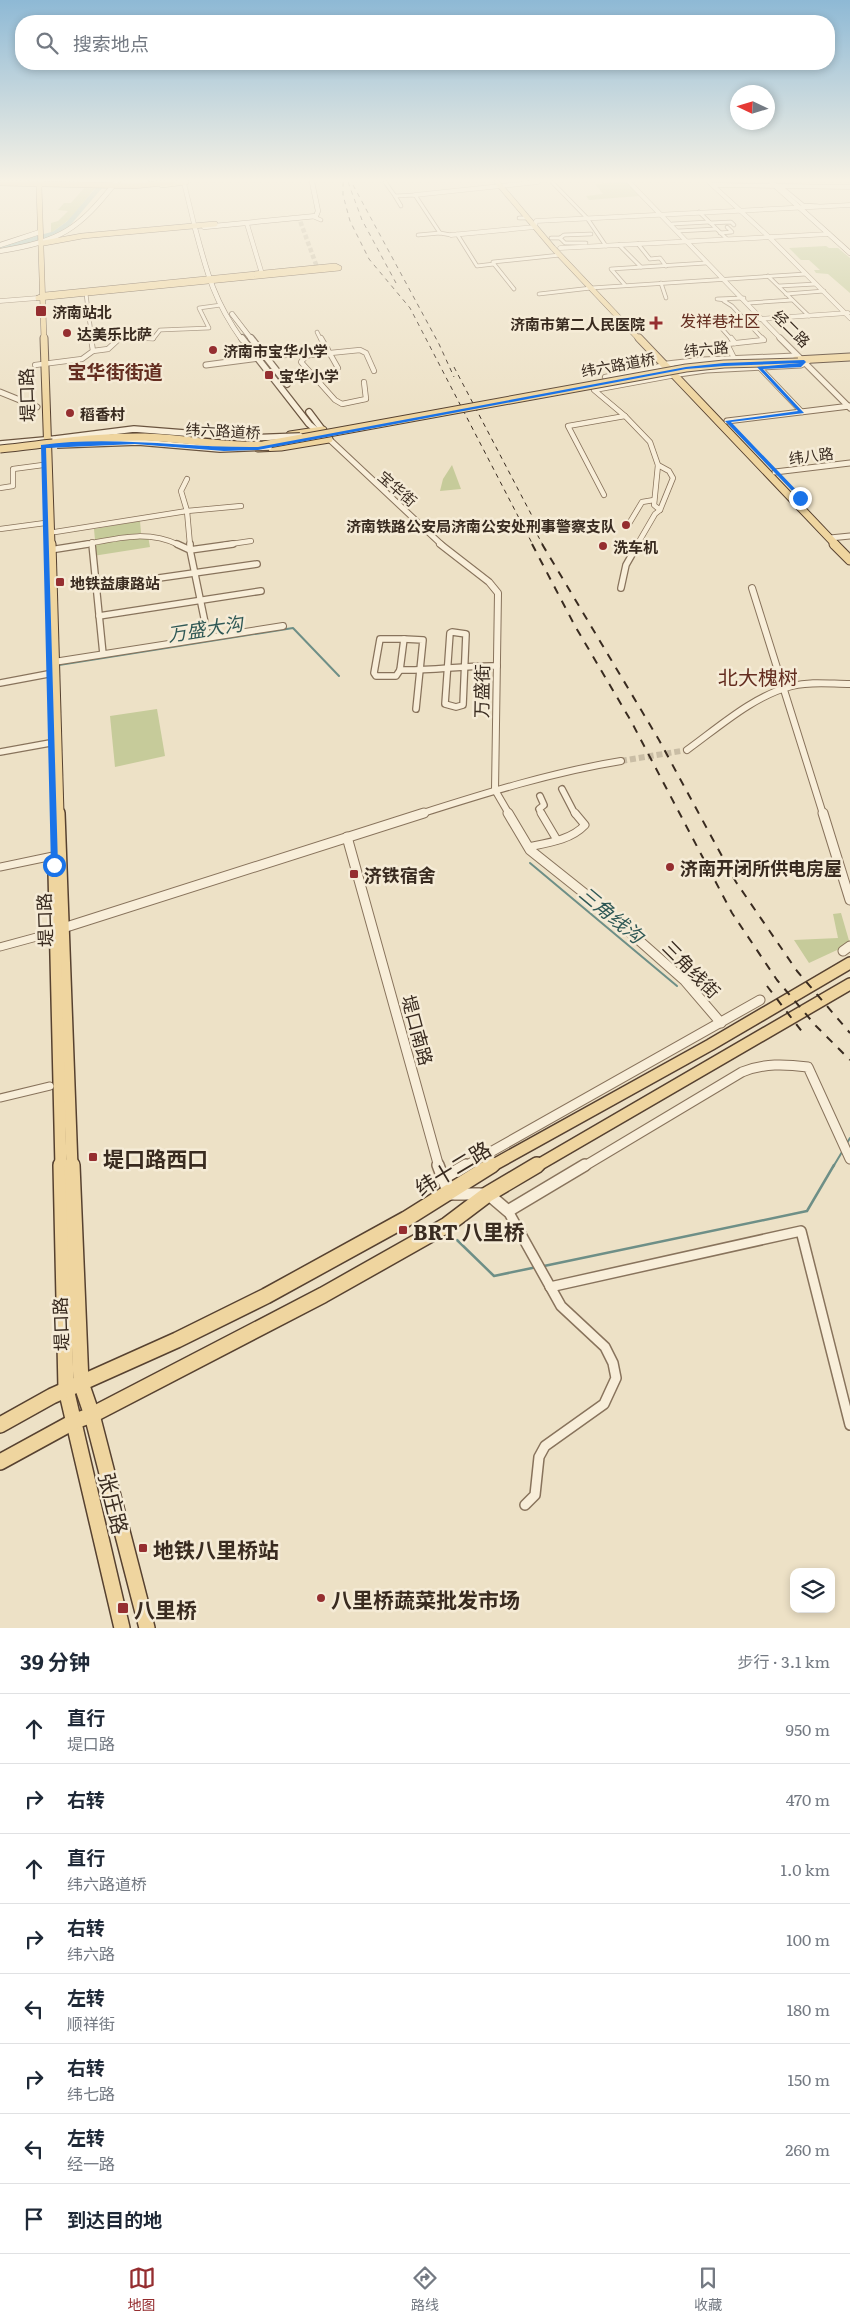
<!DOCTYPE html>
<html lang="zh">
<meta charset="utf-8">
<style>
:root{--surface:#fff;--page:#f2f2f3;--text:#1f2937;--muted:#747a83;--line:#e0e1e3;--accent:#952e30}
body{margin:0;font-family:Literata,"Noto Sans SC",serif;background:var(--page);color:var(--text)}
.controls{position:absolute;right:15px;bottom:15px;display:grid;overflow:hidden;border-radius:10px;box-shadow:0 2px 8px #0003}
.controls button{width:45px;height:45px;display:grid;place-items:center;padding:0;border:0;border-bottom:1px solid var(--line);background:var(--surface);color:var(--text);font:25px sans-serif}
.compass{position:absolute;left:730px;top:85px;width:45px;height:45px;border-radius:50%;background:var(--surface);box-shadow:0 2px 8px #0003;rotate:274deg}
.stop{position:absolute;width:15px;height:15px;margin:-11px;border:4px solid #1a73e8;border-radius:50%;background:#fff}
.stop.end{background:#1a73e8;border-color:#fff;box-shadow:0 1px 5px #0008}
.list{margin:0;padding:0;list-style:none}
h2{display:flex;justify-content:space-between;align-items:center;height:65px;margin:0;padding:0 20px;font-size:21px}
h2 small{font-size:16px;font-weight:400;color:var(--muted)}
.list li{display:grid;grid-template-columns:32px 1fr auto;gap:15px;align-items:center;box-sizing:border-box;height:70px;padding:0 20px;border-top:1px solid var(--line)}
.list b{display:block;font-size:19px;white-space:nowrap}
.list p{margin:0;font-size:16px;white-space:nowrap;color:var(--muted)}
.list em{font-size:16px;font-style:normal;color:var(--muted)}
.icon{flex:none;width:28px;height:28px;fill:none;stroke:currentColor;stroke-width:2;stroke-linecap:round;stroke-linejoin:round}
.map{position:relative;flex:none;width:850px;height:1628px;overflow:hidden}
.search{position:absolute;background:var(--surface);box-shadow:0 2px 8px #0003;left:15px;right:15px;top:15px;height:55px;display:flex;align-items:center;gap:12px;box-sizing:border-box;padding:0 18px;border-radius:20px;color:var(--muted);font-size:19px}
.sheet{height:625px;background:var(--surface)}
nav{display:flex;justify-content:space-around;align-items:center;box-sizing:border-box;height:70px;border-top:1px solid var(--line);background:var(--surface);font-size:14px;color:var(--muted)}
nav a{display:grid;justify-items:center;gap:2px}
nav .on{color:var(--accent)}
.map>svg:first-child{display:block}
</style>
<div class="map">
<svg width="850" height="1628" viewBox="0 0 850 1628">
<rect width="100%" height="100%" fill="#ede1c6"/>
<g fill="#c6cb9a">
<polygon points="627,182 639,196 589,200 586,196 603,194 595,184"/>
<polygon points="85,187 96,187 70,219 51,233 51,223 58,221 68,211 58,210 64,203 71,203"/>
<polygon points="826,246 829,248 838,248 850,258 850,293 828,274 816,273 814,270 820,270 809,260 801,260 789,248"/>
<polygon points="452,465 461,489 440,491 443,479"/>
<polygon points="140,521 141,533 95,540 94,529"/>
<polygon points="148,536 150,547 93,556 92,545"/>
<polygon points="157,709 165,756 115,767 110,716"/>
<polygon points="841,913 850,944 809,963 794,940 838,938 833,914"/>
</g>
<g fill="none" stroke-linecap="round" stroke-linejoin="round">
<g stroke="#6e8f87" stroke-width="2">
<polyline points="59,665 293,628 339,676"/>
<polyline points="530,863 677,986"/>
<polyline points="847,1143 850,1138"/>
<polyline points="833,1167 842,1152"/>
</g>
<g stroke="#6e8f87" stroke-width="2.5">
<polyline points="457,1240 494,1276 537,1267"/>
<polyline points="544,1266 807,1211 834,1165"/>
</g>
<polyline stroke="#a7c1b9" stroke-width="5" points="0,248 54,234 69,223 104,182"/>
<polyline stroke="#c9bda5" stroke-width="6" stroke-dasharray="6 3" stroke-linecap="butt" points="621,761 687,750"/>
<polyline stroke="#c9bda5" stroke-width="4.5" stroke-dasharray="4.5 2.5" stroke-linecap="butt" points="289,218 299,218 317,267 308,271"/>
<defs>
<g id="minor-far4">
<polyline points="385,182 395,196 415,195 440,233"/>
<polyline points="552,182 587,218 606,246"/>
<polyline points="780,186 803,205 818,206"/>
<polyline points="395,196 401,206"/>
<polyline points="699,212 727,239"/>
<polyline points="314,217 321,220"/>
<polyline points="519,218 527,218"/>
<polyline points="710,223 731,222 734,225"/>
<polyline points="672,224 709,222"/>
<polyline points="678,231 716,229"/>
<polyline points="720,233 732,232 727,227"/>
<polyline points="457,234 477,266 494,264 514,289"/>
<polyline points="418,235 440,233 451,235"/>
<polyline points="551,238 560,238 564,235 591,234"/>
<polyline points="560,238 565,243 586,243"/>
<polyline points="638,244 650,259 660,258 666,266"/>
<polyline points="619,245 641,267"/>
<polyline points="494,264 493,262 560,255"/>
<polyline points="768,276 809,316"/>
<polyline points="661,283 666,298"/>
<polyline points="625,285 611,269 706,263"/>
<polyline points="779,286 816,284"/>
<polyline points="86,294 92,340"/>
<polyline points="539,294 591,288 806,274"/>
<polyline points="786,294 824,291"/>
<polyline points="726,300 717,299 744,298"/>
<polyline points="724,301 732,306 764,340"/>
<polyline points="749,303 792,300"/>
<polyline points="317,332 321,340"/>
<polyline points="119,340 122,337 153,339 160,330 209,328 199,308 221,305"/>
<polyline points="732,340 716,322 744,319"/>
</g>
<g id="minor-far3">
<polyline points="143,338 153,338"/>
<polyline points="321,338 338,368"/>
<polyline points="731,338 735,343"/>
<polyline points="93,351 108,349 120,338"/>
<polyline points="734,358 727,344 764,340 762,338"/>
<polyline points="35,365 82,359 93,351 91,338"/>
<polyline points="759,367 802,412"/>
<polyline points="364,382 366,399 342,404 335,400 301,362 306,356 310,355 360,350 366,353 374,371"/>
<polyline points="613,384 605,377 666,365"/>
<polyline points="187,479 181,491 187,511 190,545"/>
<polyline points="0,488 13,486 13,469 43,465"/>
<polyline points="604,495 568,426 625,416"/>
<polyline points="660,510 673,478 669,471 658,465 650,442 625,416 594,390 675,375"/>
<polyline points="627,527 642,502 654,500"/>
<polyline points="0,529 45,523"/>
<polyline points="55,532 187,511 241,506"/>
<polyline points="92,542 92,545"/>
<path d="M81 545C115 539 146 529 179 545"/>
<polyline points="224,545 251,541"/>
<polyline points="637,545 655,514 660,510 654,505 658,465"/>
</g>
<g id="minor-far2">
<polyline points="92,544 103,654"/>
<polyline points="177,544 190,550 208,637"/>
<polyline points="190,544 190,550 233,544"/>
<polyline points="50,550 88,544"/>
<polyline points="96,587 257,564"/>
<polyline points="621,588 626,565 638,544"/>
<polyline points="99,616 261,591"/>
<polygon points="452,632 466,634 463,705 456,707 445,704 450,633"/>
<polygon points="380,639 404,639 400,670 396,676 376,676 374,673"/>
<polyline points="404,639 423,640 416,709"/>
<path d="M400 670C433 671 464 665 497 666"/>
<polyline points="0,683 48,674"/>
<polyline points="0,752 50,743"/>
<polyline points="562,789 575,814"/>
<polyline points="540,796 544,805 539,809 542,814"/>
</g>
<g id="minor-far1">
<polyline points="541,813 557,840"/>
<path d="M528 847C548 843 571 840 585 825L575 813"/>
<polyline points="0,867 53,856"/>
<polyline points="0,947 55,932"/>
<polyline points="0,1098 50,1086"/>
</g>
<g id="minor">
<polyline points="508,1211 561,1306 605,1347 613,1363 616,1378 604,1404 545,1446 539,1457 535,1495 525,1505"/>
<polyline points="550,1287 801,1231 850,1425"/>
</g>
<g id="tertiary-far4">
<polyline points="629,182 782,340"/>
<polyline points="709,182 769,237 850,318"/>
<polyline points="184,183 195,228"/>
<polyline points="714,185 850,187"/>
<polyline points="415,195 538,182"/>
<polyline points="247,224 262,274"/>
<polyline points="451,235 535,227 536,221 850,205"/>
<polyline points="560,248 829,234"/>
<polyline points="0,301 38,298"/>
<polyline points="760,319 848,313"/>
</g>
<g id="tertiary-far3">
<polyline points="780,338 850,408"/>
<polyline points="667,364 703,360 795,356 800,358"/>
<polyline points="206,365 327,349"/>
<polyline points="666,365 670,365 679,374 706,370 801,365 808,361"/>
<polyline points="0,392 37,407"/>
<polyline points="727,421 850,406"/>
<polyline points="329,439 442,545"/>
<polyline points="775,472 850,463"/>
<polyline points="830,538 850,536"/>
</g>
<g id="tertiary-far2">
<polyline points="440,544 489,582 498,593 495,790"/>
<polyline points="752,588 823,814"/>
<polyline points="54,662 283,626"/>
<path d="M687 750C719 727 753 696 792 686 811 681 831 684 850 684"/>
<polyline points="495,790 509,814"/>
<path d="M420 814C486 793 553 772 621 761"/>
</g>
<g id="tertiary-far1">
<polyline points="508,813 530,850 599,905 685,981 721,1023"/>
<polyline points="823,813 850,900"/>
<polyline points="347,837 439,1167"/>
<polyline points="60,929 424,813"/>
<polyline points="843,951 850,946"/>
<polyline points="464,1167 760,1000"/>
<path d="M583 1167 742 1072C764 1063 785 1064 808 1067L850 1159"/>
</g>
<g id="tertiary">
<polyline points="438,1165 449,1194 488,1194 508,1211 585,1165"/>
<polyline points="442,1179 466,1165"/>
</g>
<g id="secondary-far1">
<polyline points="771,182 850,253"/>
<polyline points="204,227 316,216 318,211 312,182"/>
<path d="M195 228C207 273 214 301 242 340"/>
<polyline points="0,245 40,232"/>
<path d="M0 251C61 241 78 230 116 182"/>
<polyline points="232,314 252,340"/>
</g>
<g id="secondary">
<polyline points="242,338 309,424 322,435"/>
<polyline points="251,338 287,384"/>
<polyline points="309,412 327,436"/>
<polyline points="0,444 55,439"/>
</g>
<g id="primary-far4">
<polyline points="41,182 39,187 44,340"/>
<polyline points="497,182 553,248 640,340"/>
<polyline points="123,183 146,182"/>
<polyline points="162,185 186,182"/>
<polyline points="44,243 82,236 215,224"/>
<polygon points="335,266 339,268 38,298 45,295"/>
</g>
<g id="primary-far3">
<polyline points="44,338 51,545"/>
<polyline points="639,338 836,545"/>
<polyline points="796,360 850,357"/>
<polyline points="290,435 323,430"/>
<polyline points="258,448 281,447 329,439"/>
</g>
<g id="primary-far2">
<polyline points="51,544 59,814"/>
<polyline points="834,544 850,560"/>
</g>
<g id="primary-far1">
<polyline points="59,813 72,1167"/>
<polyline points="54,872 61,1167"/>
<polyline points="490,1167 710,1045 850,963"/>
<polyline points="535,1167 850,984"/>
</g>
<g id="primary">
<polyline points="61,1165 66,1389 122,1628"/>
<polyline points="72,1165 81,1383 92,1415 147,1628"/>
<polyline points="0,1425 52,1396 177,1340 266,1296 406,1219 492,1165"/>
<polyline points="0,1462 75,1421 92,1415 323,1295 447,1225 488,1194 537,1165"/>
</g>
<polyline id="trunk" points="0,183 134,186 172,182"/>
</defs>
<use href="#minor-far4" stroke="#88735c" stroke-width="4.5"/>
<use href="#minor-far3" stroke="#88735c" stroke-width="6"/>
<use href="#minor-far2" stroke="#88735c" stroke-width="8"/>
<use href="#minor-far1" stroke="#88735c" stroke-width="9"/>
<use href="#minor" stroke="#88735c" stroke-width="12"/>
<use href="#tertiary-far4" stroke="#88735c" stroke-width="5"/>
<use href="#tertiary-far3" stroke="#88735c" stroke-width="7"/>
<use href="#tertiary-far2" stroke="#88735c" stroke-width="8"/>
<use href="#tertiary-far1" stroke="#88735c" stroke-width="11"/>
<use href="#tertiary" stroke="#88735c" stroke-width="14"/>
<use href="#secondary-far1" stroke="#6a543f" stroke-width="5.5"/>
<use href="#secondary" stroke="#6a543f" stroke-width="8"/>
<use href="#primary-far4" stroke="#564130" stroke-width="6"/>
<use href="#primary-far3" stroke="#564130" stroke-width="9"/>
<use href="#primary-far2" stroke="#564130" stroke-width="11"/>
<use href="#primary-far1" stroke="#564130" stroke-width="14"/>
<use href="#primary" stroke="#564130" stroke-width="18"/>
<use href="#trunk" stroke="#564130" stroke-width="6"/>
<use href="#minor-far4" stroke="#f8eed9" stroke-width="3"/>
<use href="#minor-far3" stroke="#f8eed9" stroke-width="4.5"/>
<use href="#minor-far2" stroke="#f8eed9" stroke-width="5.5"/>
<use href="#minor-far1" stroke="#f8eed9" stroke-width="7"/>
<use href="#minor" stroke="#f8eed9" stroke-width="9"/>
<use href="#tertiary-far4" stroke="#f8eed9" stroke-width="4"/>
<use href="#tertiary-far3" stroke="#f8eed9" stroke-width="5"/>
<use href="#tertiary-far2" stroke="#f8eed9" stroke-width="6"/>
<use href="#tertiary-far1" stroke="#f8eed9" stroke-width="9"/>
<use href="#tertiary" stroke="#f8eed9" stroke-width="11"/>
<use href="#secondary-far1" stroke="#f8eed9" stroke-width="4.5"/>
<use href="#secondary" stroke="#f8eed9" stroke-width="5.5"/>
<use href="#primary-far4" stroke="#efd59f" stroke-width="5"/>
<use href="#primary-far3" stroke="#efd59f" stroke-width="7"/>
<use href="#primary-far2" stroke="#efd59f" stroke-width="9"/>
<use href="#primary-far1" stroke="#efd59f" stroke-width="11"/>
<use href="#primary" stroke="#efd59f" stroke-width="15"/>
<use href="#trunk" stroke="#e4ba7c" stroke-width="5"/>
<g stroke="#392b20" stroke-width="1" stroke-dasharray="4.5 4.5" stroke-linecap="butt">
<polyline points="343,182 343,195 350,221 369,259 410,308 533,545"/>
<polyline points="348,182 362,220 396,283"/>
<polyline points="353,185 439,344 454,377"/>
<polyline points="454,367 541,533"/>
<polyline points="533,527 543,545"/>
</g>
<g stroke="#392b20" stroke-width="2" stroke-dasharray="8 8" stroke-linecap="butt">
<polyline points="532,544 575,626 631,721 732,913 777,980 816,1026 850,1060"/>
<polyline points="542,544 659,740 736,882 797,971 850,1033"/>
<polyline points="767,986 803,1033"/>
</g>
<defs>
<g id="secondary-bridge">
<polyline points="55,439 134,429 248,438 300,436"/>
<polyline points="57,445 138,442 220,449 269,447"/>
</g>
<path id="primary-bridge" d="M0 449C48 444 96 436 145 437 185 438 223 447 263 445L686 368 724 364 798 362"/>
</defs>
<use href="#secondary-bridge" stroke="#6a543f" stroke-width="8" stroke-linecap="butt"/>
<use href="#primary-bridge" stroke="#564130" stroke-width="9" stroke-linecap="butt"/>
<use href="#secondary-bridge" stroke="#f8eed9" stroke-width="5.5"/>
<use href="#primary-bridge" stroke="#efd59f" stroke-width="7"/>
</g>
<linearGradient id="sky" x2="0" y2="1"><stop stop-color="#8eb9d5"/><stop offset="0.44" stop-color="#f7f2e5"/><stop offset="1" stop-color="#f7f2e5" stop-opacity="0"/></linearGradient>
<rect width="850" height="410" fill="url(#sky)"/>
<path fill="#1a73e8" d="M804 360 806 362 801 367 763 369 804 413 731 422 802 496 800 499 725 421 798 411 757 367 800 363 724 366 686 369 258 450 224 451 135 444 46 448 58 865 54 868 51 867 41 445C113 435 185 448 258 447L686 367 724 363Z"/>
<g fill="#952e30" stroke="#f5ebd6" stroke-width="2">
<rect x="35" y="305" width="12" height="12" rx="2.5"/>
<path d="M653.5 315.5h5v5h5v5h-5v5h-5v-5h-5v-5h5z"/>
<circle cx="67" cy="333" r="5"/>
<circle cx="213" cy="350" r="5"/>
<rect x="264" y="370" width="10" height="10" rx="2.5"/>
<circle cx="70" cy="413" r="5"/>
<circle cx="626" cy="525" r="5"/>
<circle cx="603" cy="546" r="5"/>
<rect x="55" y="577" width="10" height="10" rx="2.5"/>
<circle cx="670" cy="867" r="5"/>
<rect x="349" y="869" width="10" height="10" rx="2.5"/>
<rect x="88" y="1152" width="10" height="10" rx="2.5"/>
<rect x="398" y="1225" width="10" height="10" rx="2.5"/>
<rect x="138" y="1543" width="10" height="10" rx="2.5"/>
<circle cx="321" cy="1598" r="5"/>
<rect x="117" y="1602" width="12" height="12" rx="2.5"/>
</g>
<g text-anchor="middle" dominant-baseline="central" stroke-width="5" stroke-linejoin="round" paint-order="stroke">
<g font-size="15" font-weight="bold" fill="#392b20" stroke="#f5ebd6" text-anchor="start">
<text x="52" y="311">济南站北</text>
<text x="645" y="323" text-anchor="end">济南市第二人民医院</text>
<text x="77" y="333">达美乐比萨</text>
<text x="223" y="350">济南市宝华小学</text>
<text x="279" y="375">宝华小学</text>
<text x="80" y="413">稻香村</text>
<text x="616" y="525" text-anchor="end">济南铁路公安局济南公安处刑事警察支队</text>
<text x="613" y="546">洗车机</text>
<text x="70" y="582">地铁益康路站</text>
</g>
<g font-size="15" fill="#392b20" stroke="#f5ebd6">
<text transform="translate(792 328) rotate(45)">经二路</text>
<text transform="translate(706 348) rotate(-5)">纬六路</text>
<text transform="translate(618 364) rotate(-10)">纬六路道桥</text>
<text transform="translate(223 430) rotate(3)">纬六路道桥</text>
<text transform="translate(811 455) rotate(-7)">纬八路</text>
<text transform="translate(398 488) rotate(41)">宝华街</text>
</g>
<g font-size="16" fill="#642d20" stroke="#f5ebd6">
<text x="720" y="320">发祥巷社区</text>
</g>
<g font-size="18" fill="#392b20" stroke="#f5ebd6">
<text transform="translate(26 395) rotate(-92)">堤口路</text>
<text transform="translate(481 691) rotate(-89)">万盛街</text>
<text transform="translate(44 920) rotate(-92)">堤口路</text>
<text transform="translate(692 969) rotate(45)">三角线街</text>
<text transform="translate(418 1030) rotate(75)">堤口南路</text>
<text transform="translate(60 1324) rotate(-92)">堤口路</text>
</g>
<g font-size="18" font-weight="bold" fill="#392b20" stroke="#f5ebd6" text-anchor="start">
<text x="680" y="867">济南开闭所供电房屋</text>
<text x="364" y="874">济铁宿舍</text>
</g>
<g font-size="19" font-weight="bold" fill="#642d20" stroke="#f5ebd6">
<text x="115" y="371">宝华街街道</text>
</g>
<g font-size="19" font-style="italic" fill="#2f5855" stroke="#f5ebd6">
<text transform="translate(205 628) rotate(-9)">万盛大沟</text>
<text transform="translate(612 914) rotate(40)">三角线沟</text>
</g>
<g font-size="20" fill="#642d20" stroke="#f5ebd6">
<text x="758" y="676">北大槐树</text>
</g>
<g font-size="21" font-weight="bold" fill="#392b20" stroke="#f5ebd6" text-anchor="start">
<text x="103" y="1157">堤口路西口</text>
<text x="413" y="1230">BRT 八里桥</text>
<text x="153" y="1548">地铁八里桥站</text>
<text x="331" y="1598">八里桥蔬菜批发市场</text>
<text x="134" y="1608">八里桥</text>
</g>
<g font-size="21" fill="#392b20" stroke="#f5ebd6">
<text transform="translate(452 1167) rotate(-31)">纬十二路</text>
<text transform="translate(115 1503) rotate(76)">张庄路</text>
</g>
</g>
</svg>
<div class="controls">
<button><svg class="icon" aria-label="layers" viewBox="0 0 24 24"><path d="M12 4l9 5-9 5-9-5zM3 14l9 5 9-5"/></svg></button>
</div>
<svg class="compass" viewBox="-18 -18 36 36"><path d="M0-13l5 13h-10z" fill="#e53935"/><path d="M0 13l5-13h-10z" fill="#747a83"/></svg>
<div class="stop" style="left:54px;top:865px"></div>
<div class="stop end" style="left:800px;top:498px"></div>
<div class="search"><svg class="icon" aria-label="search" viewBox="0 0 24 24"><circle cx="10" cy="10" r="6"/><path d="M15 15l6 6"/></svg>搜索地点</div>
</div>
<section class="sheet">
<h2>39 分钟<small>步行 · 3.1 km</small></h2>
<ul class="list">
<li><svg class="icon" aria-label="ahead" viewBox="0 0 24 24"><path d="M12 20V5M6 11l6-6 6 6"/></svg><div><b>直行</b><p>堤口路</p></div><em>950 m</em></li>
<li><svg class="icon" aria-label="right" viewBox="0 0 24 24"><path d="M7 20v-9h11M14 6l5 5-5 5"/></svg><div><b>右转</b></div><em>470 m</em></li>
<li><svg class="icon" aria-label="ahead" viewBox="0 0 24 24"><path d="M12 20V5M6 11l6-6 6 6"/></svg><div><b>直行</b><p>纬六路道桥</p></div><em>1.0 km</em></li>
<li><svg class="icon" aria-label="right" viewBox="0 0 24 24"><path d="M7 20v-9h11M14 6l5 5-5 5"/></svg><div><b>右转</b><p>纬六路</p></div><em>100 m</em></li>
<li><svg class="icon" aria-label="left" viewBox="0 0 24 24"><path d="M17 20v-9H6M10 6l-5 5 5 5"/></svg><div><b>左转</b><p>顺祥街</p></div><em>180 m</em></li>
<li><svg class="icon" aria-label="right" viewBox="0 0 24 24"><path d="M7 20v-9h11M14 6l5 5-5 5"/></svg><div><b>右转</b><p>纬七路</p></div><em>150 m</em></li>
<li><svg class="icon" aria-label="left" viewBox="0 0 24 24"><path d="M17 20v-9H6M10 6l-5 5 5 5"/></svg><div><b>左转</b><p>经一路</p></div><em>260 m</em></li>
<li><svg class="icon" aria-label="arrive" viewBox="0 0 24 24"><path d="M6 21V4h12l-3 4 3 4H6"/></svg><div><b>到达目的地</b></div></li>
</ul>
</section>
<nav>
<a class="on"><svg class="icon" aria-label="map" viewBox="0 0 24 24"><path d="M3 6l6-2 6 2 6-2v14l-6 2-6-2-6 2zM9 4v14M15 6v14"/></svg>地图</a>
<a><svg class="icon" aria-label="directions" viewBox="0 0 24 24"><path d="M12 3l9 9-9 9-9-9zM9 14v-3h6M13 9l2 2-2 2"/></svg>路线</a>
<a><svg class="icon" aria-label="saved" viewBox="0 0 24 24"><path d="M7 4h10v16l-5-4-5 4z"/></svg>收藏</a>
</nav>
